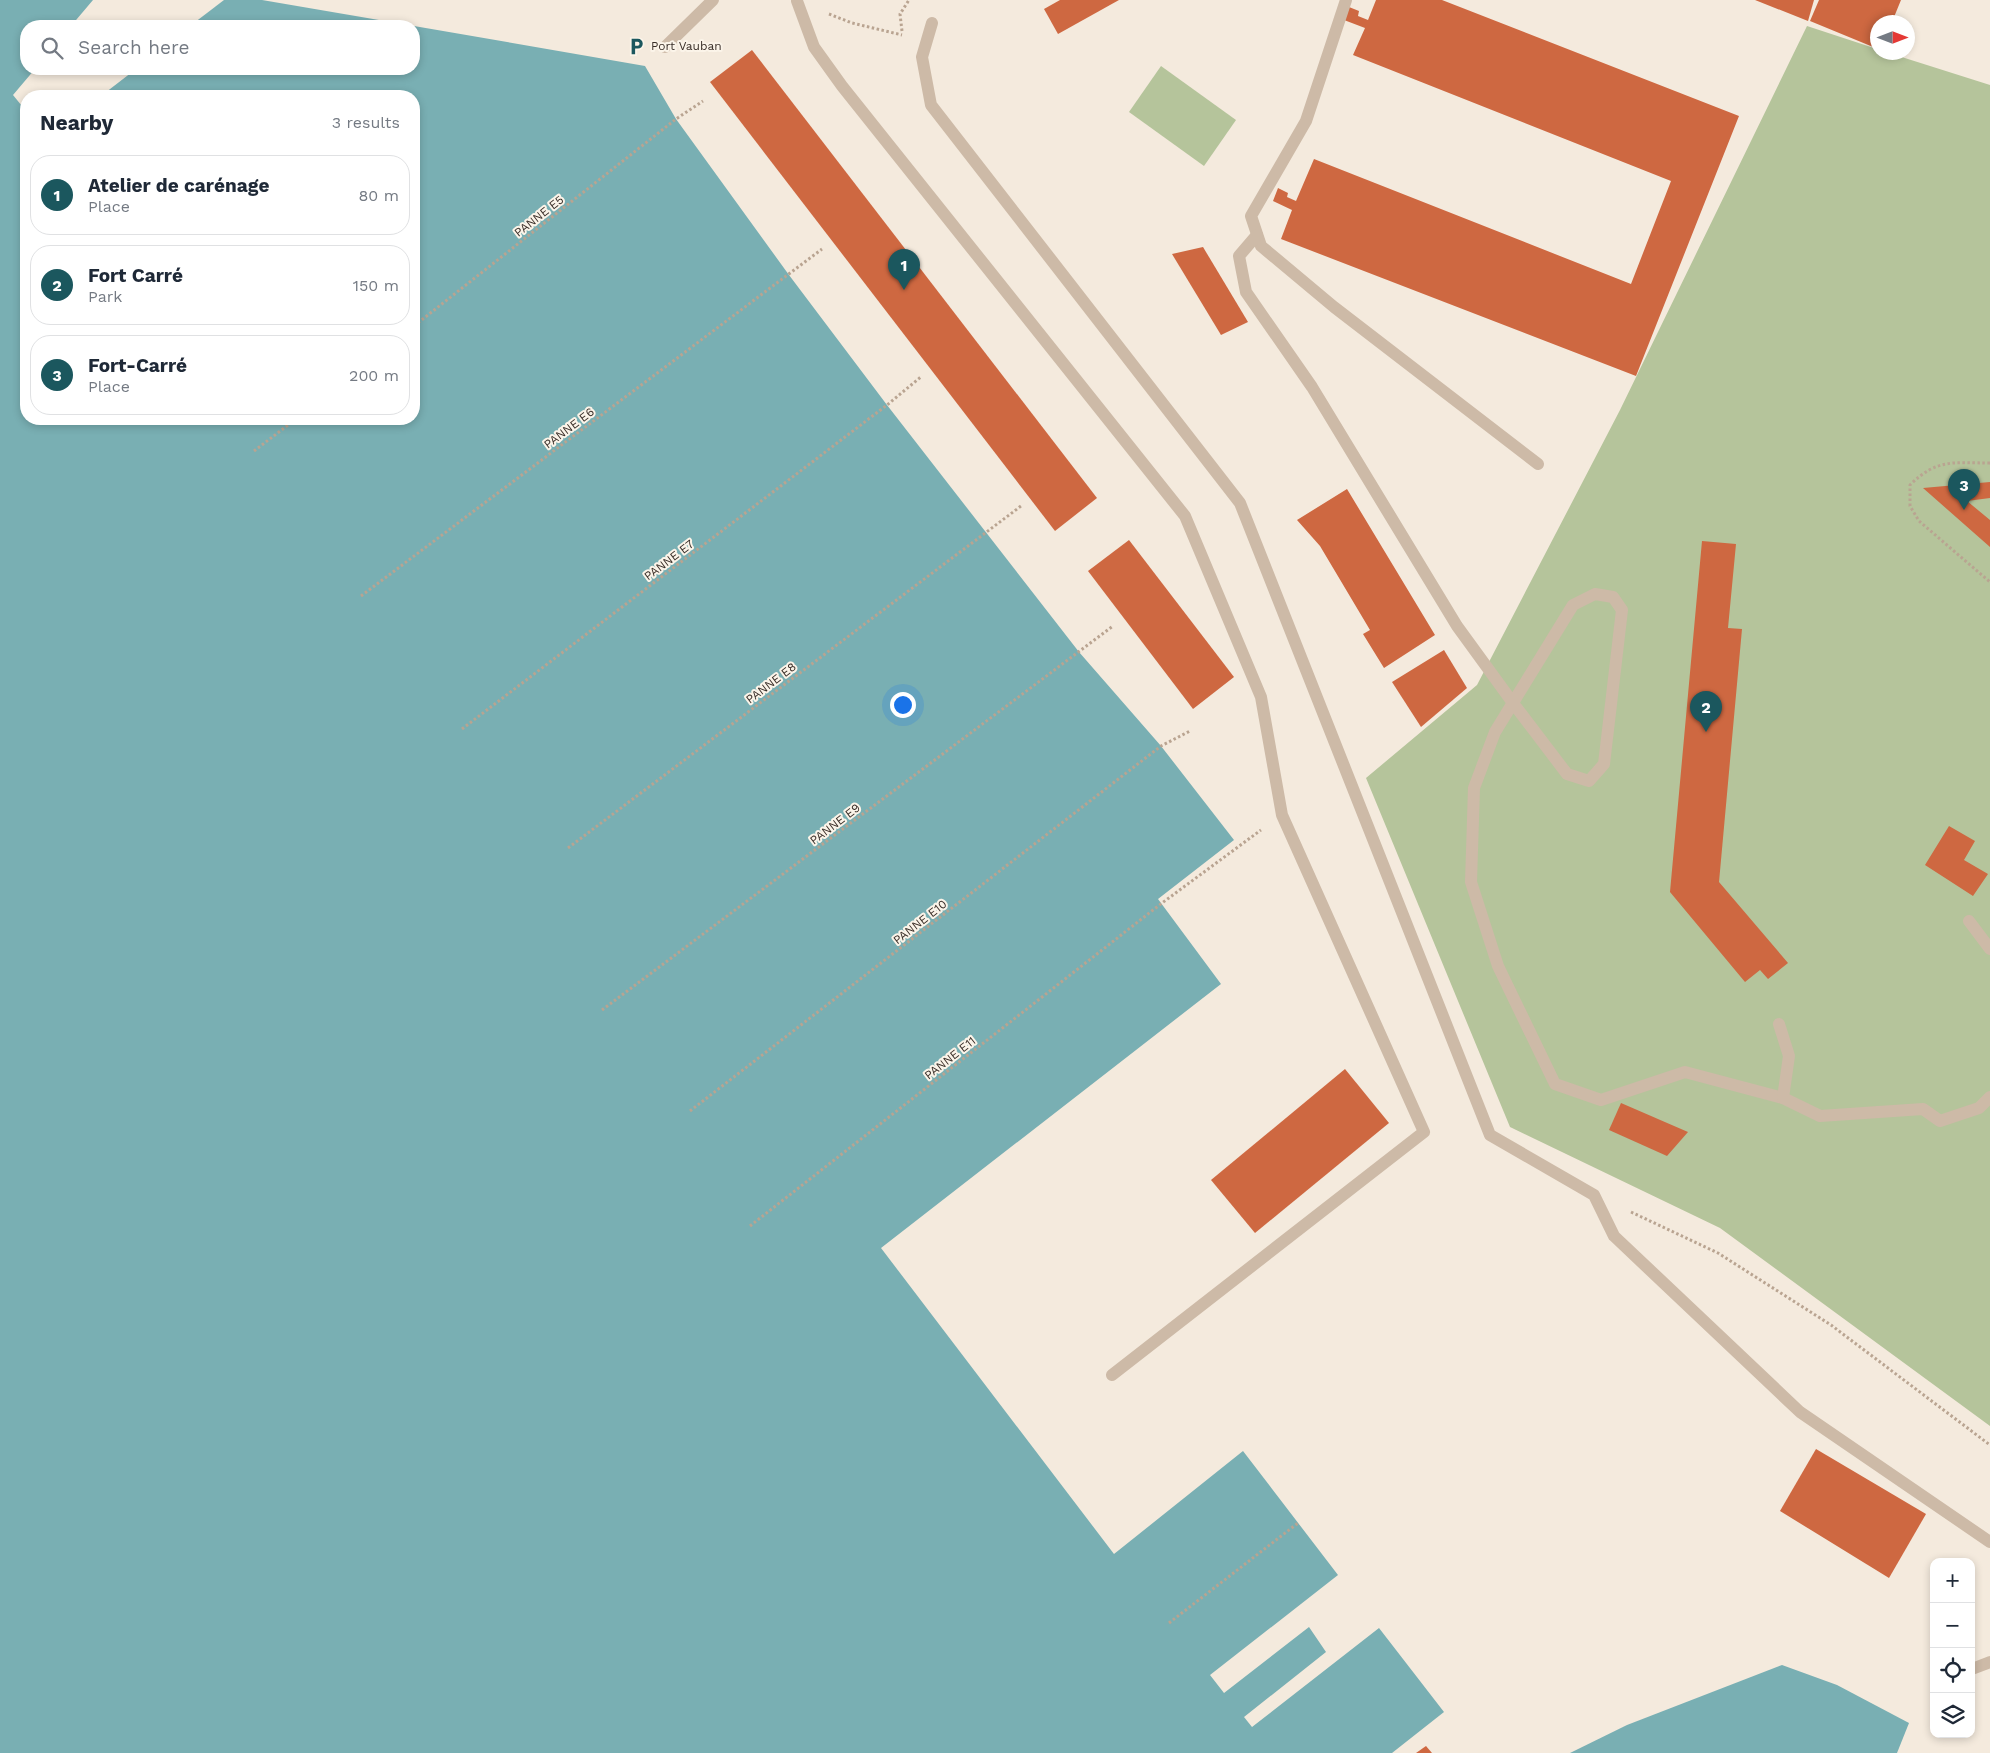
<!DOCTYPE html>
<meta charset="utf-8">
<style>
:root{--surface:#fff;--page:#f6f6f7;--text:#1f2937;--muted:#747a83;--line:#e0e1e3;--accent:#1b575e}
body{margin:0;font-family:"Work Sans",sans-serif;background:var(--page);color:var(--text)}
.controls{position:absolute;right:15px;bottom:15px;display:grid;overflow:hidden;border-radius:10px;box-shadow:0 2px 8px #0003}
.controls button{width:45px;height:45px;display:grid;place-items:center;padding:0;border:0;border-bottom:1px solid var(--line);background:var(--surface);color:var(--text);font:25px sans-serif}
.compass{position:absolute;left:1870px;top:15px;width:45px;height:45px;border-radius:50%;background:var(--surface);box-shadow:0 2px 8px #0003;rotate:90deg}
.you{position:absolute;left:902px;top:704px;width:18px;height:18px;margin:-12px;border:4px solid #fff;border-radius:50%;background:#1a73e8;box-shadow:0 0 0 8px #1a73e833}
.badge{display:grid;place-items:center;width:32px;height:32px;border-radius:50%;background:var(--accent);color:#fff;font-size:16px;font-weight:700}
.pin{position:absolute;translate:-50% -41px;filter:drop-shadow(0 1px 2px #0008)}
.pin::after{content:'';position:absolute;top:26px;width:18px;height:15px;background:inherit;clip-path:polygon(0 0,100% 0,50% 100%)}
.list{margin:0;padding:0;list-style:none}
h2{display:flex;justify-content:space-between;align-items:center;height:65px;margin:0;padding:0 20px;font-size:21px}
h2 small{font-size:16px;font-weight:400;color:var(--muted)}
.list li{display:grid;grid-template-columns:32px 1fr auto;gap:15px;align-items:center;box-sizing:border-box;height:80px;margin:0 10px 10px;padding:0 10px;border:1px solid var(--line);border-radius:20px}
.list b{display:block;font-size:19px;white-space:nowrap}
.list p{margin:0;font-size:16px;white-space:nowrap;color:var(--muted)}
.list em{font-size:16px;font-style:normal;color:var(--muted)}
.icon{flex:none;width:28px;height:28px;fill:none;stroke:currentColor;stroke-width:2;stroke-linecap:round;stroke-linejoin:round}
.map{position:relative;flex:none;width:1990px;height:1753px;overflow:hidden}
.search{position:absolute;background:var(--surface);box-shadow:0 2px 8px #0003;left:20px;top:20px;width:400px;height:55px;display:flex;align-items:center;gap:12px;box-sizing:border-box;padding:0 18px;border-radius:20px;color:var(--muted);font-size:19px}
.panel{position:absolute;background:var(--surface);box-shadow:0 2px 8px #0003;left:20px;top:90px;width:400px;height:335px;border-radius:20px}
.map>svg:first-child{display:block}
</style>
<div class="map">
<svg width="1990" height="1753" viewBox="0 0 1990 1753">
<rect width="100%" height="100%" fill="#f4eadd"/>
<g fill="#b5c49b">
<polygon points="1807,26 1877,49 1878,52 1889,53 1990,85 1990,1426 1720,1228 1510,1127 1366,778 1477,685 1620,410"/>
<polygon points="1161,66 1236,120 1204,166 1129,112"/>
</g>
<g fill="#79afb3">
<polygon points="0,0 93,0 71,26 26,26 26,69 35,69 13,95 26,111 26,419 414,419 414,96 101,96 136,69 414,69 414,26 645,66 676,119 789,275 887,405 1079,652 1161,746 1234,840 1158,899 1221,984 881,1248 1114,1554 1243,1451 1338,1575 1210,1675 1224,1693 1309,1627 1326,1652 1244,1717 1252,1727 1379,1628 1444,1712 1392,1753 0,1753"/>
<polygon points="224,0 262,0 414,26 190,26"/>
<polygon points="1782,1665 1837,1685 1909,1723 1897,1753 1570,1753 1627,1725"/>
</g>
<g fill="#ce6841">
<polygon points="1060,0 1119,0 1058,34 1044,9"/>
<polygon points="1376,0 1442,0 1739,116 1636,376 1281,239 1292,210 1273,201 1278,188 1288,193 1287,197 1296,201 1314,159 1631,284 1671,181 1353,55 1365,28 1344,20 1349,7 1359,11 1358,16 1368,20"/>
<polygon points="1755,0 1814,0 1808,21"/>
<polygon points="1819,0 1901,0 1892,22 1878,22 1878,49 1810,21"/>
<polygon points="752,50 1097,498 1055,531 710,82"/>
<polygon points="1203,247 1248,322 1221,335 1172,254"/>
<polygon points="1990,482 1990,498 1967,501 1990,520 1990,547 1923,488"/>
<polygon points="1347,489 1435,635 1384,668 1363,634 1370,630 1320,546 1297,520"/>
<polygon points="1129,540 1234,677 1193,709 1088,571"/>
<polygon points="1702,541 1736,544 1728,628 1742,629 1719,882 1788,963 1768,979 1760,970 1745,982 1670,892"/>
<polygon points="1444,650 1467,688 1421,727 1392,682"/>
<polygon points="1949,826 1975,841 1964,860 1988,874 1973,896 1925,865"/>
<polygon points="1345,1069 1389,1123 1255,1233 1211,1180"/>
<polygon points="1621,1103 1688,1132 1667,1156 1609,1130"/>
<polygon points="1816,1449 1926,1514 1889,1578 1780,1511"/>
<polygon points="1426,1746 1432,1753 1416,1753"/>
</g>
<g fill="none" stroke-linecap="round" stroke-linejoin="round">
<g stroke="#b9a491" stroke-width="3" stroke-dasharray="2.5 2.5" stroke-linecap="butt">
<polyline points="829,14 852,23 902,35"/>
<polyline points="902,31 900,14 909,0"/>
<polyline points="414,326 676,119 703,101"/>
<polyline points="254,451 296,419"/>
<path d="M1990 463C1954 463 1937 458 1910 485V506L1919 521 1990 582"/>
<polyline points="361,596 822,249"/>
<polyline points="462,729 887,405 922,376"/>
<polyline points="568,848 1021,506"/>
<polyline points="602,1010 1113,626"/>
<polyline points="690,1111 1161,746 1190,731"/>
<polyline points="1631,1212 1718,1253 1831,1325 1990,1445"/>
<polyline points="750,1226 1162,903 1261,830"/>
<polyline points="1169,1623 1298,1523"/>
</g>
<g stroke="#cdbaa7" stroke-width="12">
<polyline points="1346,0 1306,121 1251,216 1261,246 1334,307 1538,464"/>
<polyline points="797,1 814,47 842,86 1185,516 1261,697 1282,815 1424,1132 1112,1375"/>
<polyline points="932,23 922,57 931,105 1240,503 1490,1135 1594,1195 1614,1236 1800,1412 1990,1542"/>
<polyline points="665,47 713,0"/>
<polyline points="1257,235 1239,256 1246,292 1312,387 1457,626 1513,703 1567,774 1589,781 1604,764 1622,610 1613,597 1595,594 1573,605 1495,732 1474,788 1471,882 1498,966 1555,1084 1601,1100 1685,1072 1783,1098"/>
<polyline points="1969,921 1990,949"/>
<polyline points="1779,1024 1789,1056 1783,1098 1820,1116 1923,1109 1940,1121 1979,1108 1990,1097"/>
<polyline points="1972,1669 1990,1662"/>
</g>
</g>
<defs>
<symbol id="parking-bare" viewBox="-9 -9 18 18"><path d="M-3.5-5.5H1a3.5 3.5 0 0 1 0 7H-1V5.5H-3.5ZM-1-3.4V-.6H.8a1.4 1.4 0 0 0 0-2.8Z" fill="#1b575e" stroke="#fbf4e9" stroke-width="2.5" paint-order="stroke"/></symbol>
</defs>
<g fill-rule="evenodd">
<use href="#parking-bare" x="624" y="34" width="25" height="25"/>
</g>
<g text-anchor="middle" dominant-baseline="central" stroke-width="4" stroke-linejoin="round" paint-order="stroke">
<g font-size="12" fill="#392e28" stroke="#fbf4e9" text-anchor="start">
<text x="651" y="46">Port Vauban</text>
</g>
<g font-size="12" fill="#392e28" stroke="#fbf4e9">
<text transform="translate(539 216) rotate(-38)">PANNE E5</text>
<text transform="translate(569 428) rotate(-37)">PANNE E6</text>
<text transform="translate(669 560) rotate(-37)">PANNE E7</text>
<text transform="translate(771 683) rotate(-37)">PANNE E8</text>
<text transform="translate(835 824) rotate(-37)">PANNE E9</text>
<text transform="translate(920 922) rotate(-38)">PANNE E10</text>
<text transform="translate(950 1058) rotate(-38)">PANNE E11</text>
</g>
</g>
</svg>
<div class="controls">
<button>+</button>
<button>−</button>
<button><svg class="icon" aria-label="locate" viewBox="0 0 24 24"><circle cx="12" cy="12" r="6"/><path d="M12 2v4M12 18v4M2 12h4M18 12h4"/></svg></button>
<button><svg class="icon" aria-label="layers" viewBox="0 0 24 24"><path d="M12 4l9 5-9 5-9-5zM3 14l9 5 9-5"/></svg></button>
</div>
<svg class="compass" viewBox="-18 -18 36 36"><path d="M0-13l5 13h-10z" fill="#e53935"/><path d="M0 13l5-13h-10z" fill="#747a83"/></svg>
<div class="you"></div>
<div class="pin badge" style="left:904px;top:290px">1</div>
<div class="pin badge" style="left:1706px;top:732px">2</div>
<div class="pin badge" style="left:1964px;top:510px">3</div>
<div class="search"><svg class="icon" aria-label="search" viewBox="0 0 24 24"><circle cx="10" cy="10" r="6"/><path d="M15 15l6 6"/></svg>Search here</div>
<section class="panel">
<h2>Nearby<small>3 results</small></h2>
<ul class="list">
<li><span class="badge">1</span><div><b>Atelier de carénage</b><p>Place</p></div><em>80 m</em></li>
<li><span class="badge">2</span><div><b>Fort Carré</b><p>Park</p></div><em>150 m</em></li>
<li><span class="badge">3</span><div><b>Fort-Carré</b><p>Place</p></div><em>200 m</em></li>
</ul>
</section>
</div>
